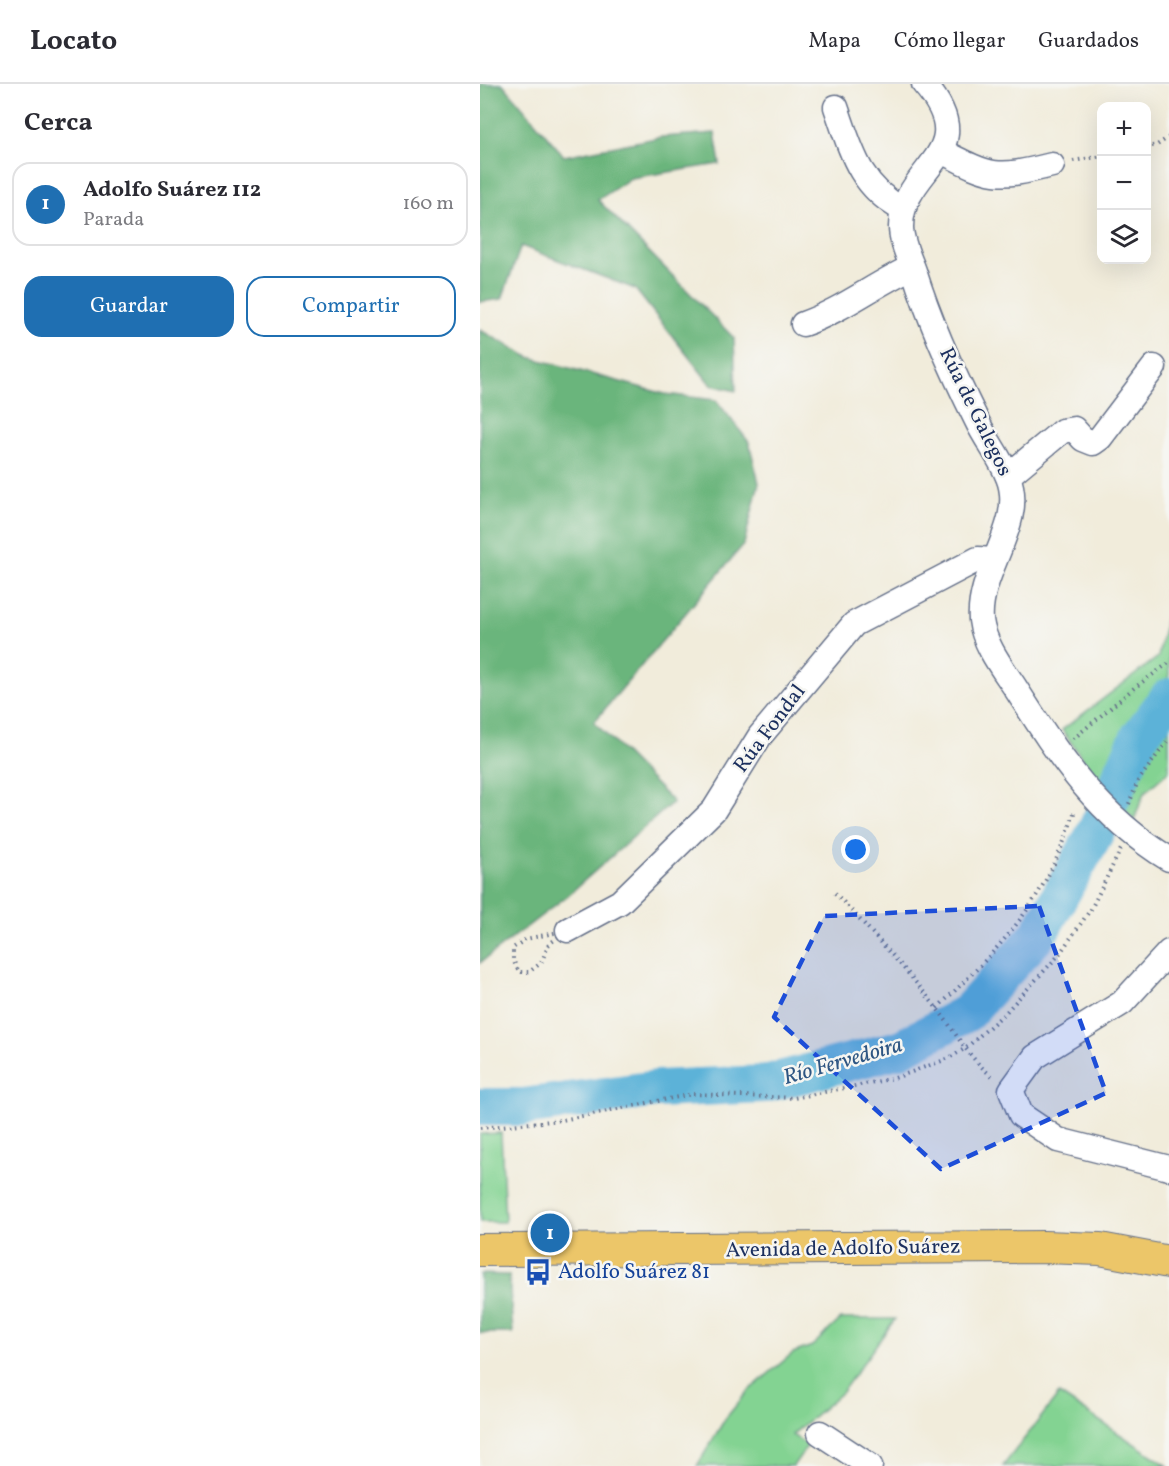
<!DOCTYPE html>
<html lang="es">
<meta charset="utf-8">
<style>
:root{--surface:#fff;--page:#f2f2f3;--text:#2b2b33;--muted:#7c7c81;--line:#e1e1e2;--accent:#1f6fb2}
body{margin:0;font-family:Vollkorn,serif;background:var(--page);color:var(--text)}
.controls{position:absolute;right:18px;top:18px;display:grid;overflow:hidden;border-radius:12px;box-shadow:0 6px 24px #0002}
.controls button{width:54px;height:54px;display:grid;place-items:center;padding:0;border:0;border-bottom:2px solid var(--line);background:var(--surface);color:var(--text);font:30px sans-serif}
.you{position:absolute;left:376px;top:766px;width:21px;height:21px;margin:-15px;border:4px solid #fff;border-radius:50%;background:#1a73e8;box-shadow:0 0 0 9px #1a73e833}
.badge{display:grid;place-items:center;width:39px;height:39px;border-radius:50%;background:var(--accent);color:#fff;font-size:20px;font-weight:700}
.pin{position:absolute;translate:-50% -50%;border:3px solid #fff;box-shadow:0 2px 6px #0006}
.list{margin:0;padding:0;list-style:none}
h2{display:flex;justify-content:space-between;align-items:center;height:78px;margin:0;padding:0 24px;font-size:26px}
h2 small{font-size:20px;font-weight:400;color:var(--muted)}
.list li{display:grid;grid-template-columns:39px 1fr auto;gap:18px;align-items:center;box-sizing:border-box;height:84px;margin:0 12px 12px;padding:0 12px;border:2px solid var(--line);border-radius:18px}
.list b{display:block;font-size:22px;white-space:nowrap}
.list p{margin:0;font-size:20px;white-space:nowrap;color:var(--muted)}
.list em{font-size:20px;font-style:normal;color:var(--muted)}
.actions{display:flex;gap:12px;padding:18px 24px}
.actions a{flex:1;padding:14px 0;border:2px solid var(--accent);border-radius:18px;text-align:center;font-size:21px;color:var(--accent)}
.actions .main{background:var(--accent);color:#fff}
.icon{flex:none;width:33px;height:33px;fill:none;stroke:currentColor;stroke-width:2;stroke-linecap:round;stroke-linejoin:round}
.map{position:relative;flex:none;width:689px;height:1382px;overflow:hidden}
header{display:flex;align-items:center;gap:36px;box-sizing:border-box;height:84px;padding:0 30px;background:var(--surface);border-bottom:2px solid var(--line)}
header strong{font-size:28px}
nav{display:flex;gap:33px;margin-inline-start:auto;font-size:21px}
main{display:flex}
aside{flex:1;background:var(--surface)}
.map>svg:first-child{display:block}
</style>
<header>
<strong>Locato</strong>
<nav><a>Mapa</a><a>Cómo llegar</a><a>Guardados</a></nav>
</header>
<main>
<aside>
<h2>Cerca<small></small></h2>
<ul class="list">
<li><span class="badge">1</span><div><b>Adolfo Suárez 112</b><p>Parada</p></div><em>160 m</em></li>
</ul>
<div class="actions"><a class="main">Guardar</a><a>Compartir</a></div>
</aside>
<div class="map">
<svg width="689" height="1382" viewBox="0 0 689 1382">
<rect width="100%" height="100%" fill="#f6f6f2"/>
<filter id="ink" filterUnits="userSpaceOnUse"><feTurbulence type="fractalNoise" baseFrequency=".0167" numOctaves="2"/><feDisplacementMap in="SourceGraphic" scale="12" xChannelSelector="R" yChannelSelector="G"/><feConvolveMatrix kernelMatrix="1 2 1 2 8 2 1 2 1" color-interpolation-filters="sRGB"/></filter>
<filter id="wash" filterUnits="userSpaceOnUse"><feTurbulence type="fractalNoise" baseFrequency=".008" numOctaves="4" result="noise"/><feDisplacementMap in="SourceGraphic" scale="24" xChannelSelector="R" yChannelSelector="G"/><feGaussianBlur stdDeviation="1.35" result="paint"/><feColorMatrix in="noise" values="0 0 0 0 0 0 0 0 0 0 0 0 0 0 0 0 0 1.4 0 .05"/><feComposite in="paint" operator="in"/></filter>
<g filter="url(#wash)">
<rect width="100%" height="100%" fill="#f1ecdb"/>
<g fill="#83d392" stroke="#4f8178" stroke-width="1.5">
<polygon points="689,519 689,687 664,709 654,736 623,703 582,646 678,573"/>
<polygon points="21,1049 25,1138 0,1138 0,1050"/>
<polygon points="361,1235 415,1235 362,1308 312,1351 328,1361 313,1382 217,1382 245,1335 267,1308 313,1269 332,1262"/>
<polygon points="579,1310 688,1382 523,1382"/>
</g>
<g fill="#6ab57c" stroke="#42726d" stroke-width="1.5">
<polygon points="0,0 23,0 84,72 181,53 235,49 240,80 151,94 118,116 254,254 256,307 231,301 155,205 41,162 22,215 0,218"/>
<polygon points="0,246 49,273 185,310 236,316 269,358 279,399 264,460 114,638 193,718 87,812 0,879"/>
<polygon points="0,1190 29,1191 33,1249 0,1249"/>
</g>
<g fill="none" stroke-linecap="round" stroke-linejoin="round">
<polyline stroke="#5bb2d8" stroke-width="38" points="0,1023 43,1023 177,1005 285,1000 420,965 487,929 558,851 614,751 659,653 689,613"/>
</g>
</g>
<g filter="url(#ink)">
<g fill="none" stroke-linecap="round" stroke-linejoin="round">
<defs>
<g id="minor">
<path d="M444 0C505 70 421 82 421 143 421 157 429 174 434 187 450 238 473 289 497 337 506 356 520 373 528 393 547 439 497 487 501 536 504 561 523 585 536 605 580 674 618 732 689 775"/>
<path d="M356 23C371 66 379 102 422 125"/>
<path d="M461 67C512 93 515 95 572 81"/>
<path d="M323 240C361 227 395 200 432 183"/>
<polyline points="528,392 582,347 594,345 603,355 613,359 620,354 674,283"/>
<polyline points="88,846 140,818 234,726 280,652 374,540 498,475 513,476"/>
<polyline points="689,868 642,919 555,973 531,1006 541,1031 578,1056 689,1084"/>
<polyline points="340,1349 390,1382"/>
</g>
<polyline id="major" points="0,1166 564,1163 620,1165 689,1178"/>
</defs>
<use href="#minor" stroke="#66718a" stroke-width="27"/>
<use href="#major" stroke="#66718a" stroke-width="34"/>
<g stroke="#66718a" stroke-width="4" stroke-dasharray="1.5 4.5" stroke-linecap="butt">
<polyline points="666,63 677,61 689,53"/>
<polyline points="593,77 622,72"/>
<polyline points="593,655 654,604 689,579"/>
<polyline points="649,720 658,697 689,655"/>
<path d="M355 809C391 847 426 885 459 927 477 950 490 977 515 994"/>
<polygon points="88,846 69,860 61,879 49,888 39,888 33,876 33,864 46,855"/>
<path d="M457 924C524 860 567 816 595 726"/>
<polyline points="0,1044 82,1036 213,1010 314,1014 415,994 467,975 486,964 526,928 578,872 611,825 641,765"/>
</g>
<use href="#minor" stroke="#fff" stroke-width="24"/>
<use href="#major" stroke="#ecc669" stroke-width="32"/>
</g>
</g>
<path fill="#1d4ed8" fill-opacity="0.2" stroke="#1d4ed8" stroke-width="4.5" stroke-dasharray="12 8" stroke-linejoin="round" d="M559 822 626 1009 461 1085 294 933 344 832Z"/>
<defs>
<symbol id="bus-bare" viewBox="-9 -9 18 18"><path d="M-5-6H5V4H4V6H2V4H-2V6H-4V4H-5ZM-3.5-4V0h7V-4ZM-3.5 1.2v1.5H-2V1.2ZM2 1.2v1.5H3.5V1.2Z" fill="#1a4fb4" stroke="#f6f6f2" stroke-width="2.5" paint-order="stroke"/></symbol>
</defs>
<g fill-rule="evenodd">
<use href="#bus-bare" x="39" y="1169" width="38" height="38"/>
</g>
<g text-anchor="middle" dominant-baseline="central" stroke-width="5" stroke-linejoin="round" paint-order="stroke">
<g font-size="21" fill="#1b2f5e" stroke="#f6f6f2">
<text transform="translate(495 328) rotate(64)">Rúa de Galegos</text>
<text transform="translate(290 645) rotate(-53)">Rúa Fondal</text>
<text transform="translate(363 1165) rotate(-1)">Avenida de Adolfo Suárez</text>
</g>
<g font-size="21" fill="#164399" stroke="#f6f6f2" text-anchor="start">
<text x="78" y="1188">Adolfo Suárez 81</text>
</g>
<g font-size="22" font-style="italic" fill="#2e5683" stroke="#f6f6f2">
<text transform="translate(363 978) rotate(-16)">Río Fervedoira</text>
</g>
</g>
</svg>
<div class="controls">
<button>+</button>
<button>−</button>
<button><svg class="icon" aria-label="layers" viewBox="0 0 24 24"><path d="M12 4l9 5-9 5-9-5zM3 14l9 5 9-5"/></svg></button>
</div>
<div class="you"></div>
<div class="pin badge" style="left:70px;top:1149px">1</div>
</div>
</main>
